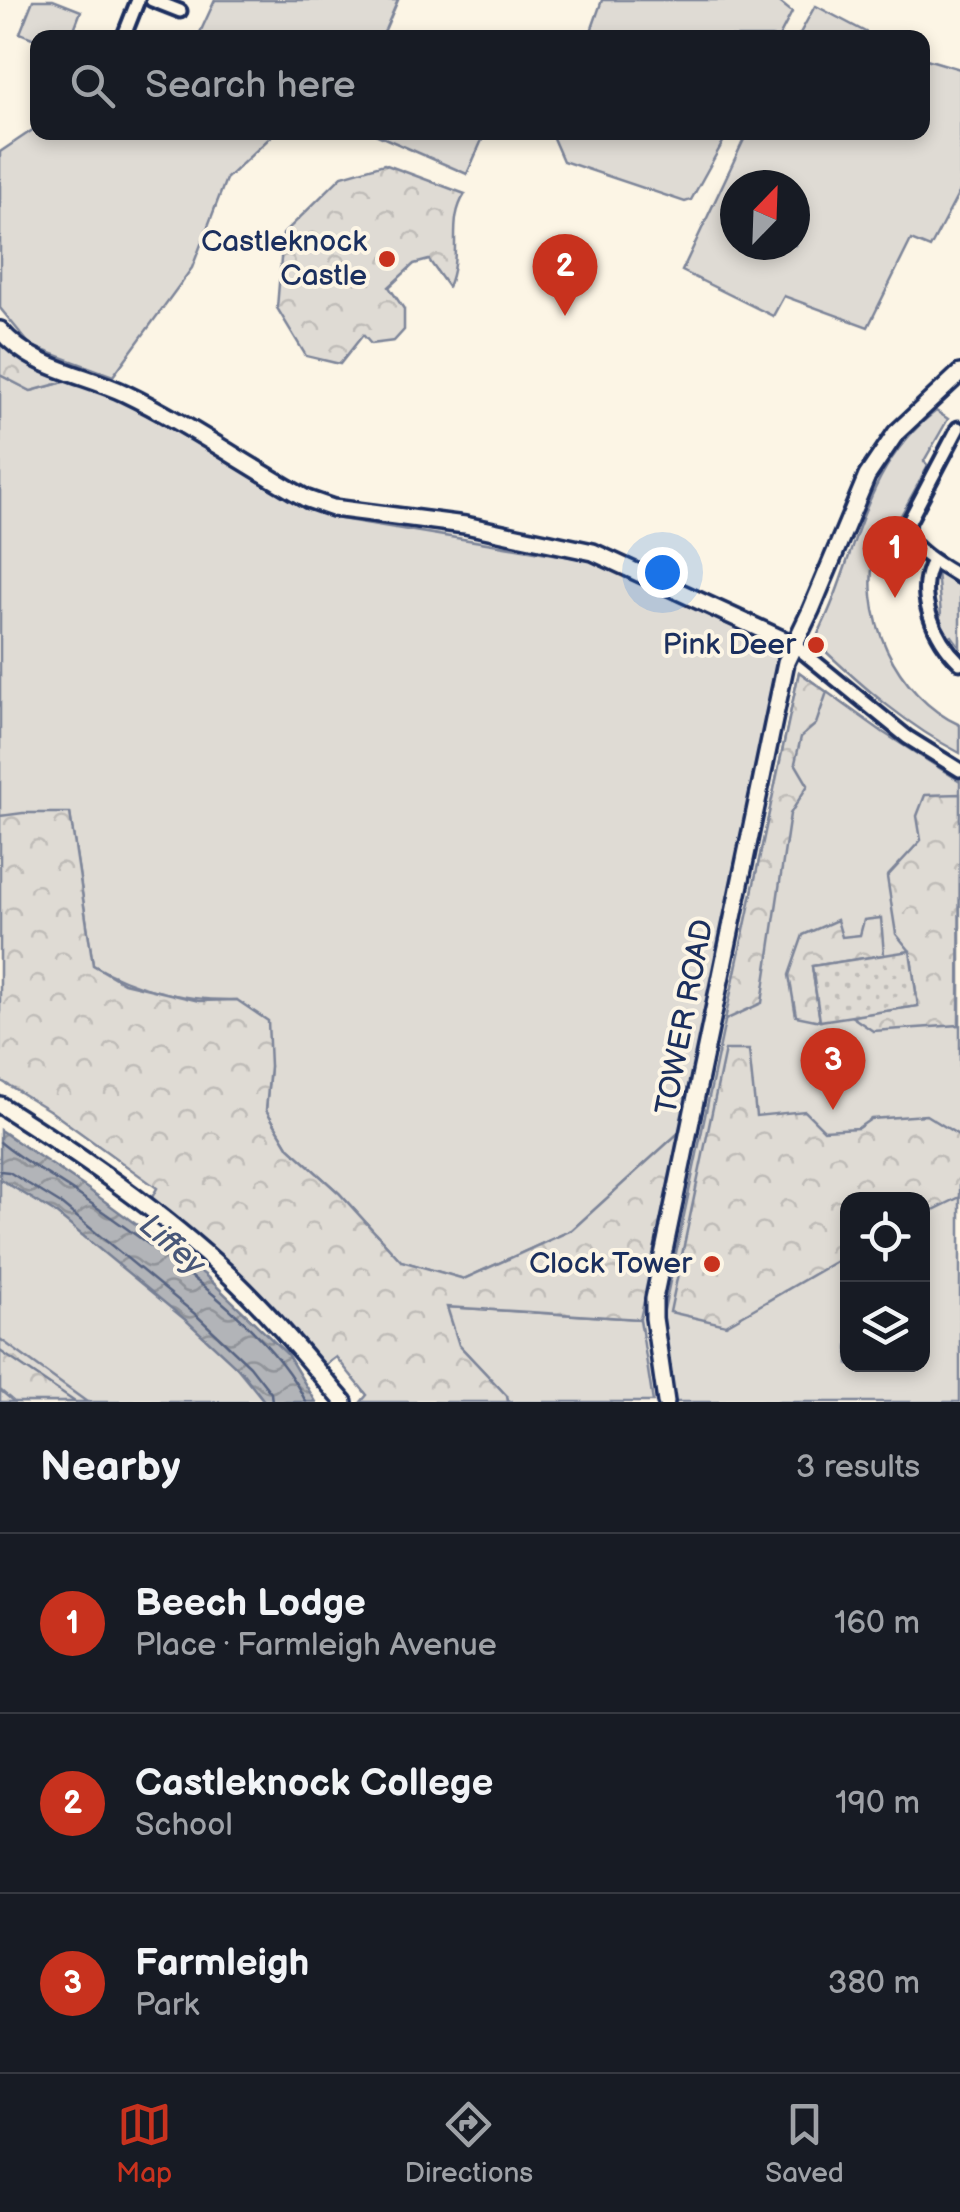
<!DOCTYPE html>
<meta charset="utf-8">
<style>
:root{--surface:#171b24;--page:#242831;--text:#f1f3f6;--muted:#9ea1a6;--line:#363941;--accent:#c8321e}
body{margin:0;font-family:"Balsamiq Sans",sans-serif;background:var(--page);color:var(--text)}
.controls{position:absolute;right:30px;bottom:30px;display:grid;overflow:hidden;border-radius:20px;box-shadow:0 5px 15px #0003}
.controls button{width:90px;height:90px;display:grid;place-items:center;padding:0;border:0;border-bottom:2px solid var(--line);background:var(--surface);color:var(--text);font:50px sans-serif}
.compass{position:absolute;left:720px;top:170px;width:90px;height:90px;border-radius:50%;background:var(--surface);box-shadow:0 5px 15px #0003;rotate:23deg}
.you{position:absolute;left:662px;top:572px;width:35px;height:35px;margin:-25px;border:8px solid #fff;border-radius:50%;background:#1a73e8;box-shadow:0 0 0 15px #1a73e833}
.badge{display:grid;place-items:center;width:65px;height:65px;border-radius:50%;background:var(--accent);color:#fff;font-size:32px;font-weight:700}
.pin{position:absolute;translate:-50% -82px;filter:drop-shadow(0 2px 5px #0008)}
.pin::after{content:'';position:absolute;top:52px;width:35px;height:30px;background:inherit;clip-path:polygon(0 0,100% 0,50% 100%)}
.list{margin:0;padding:0;list-style:none}
h2{display:flex;justify-content:space-between;align-items:center;height:130px;margin:0;padding:0 40px;font-size:42px}
h2 small{font-size:32px;font-weight:400;color:var(--muted)}
.list li{display:grid;grid-template-columns:65px 1fr auto;gap:30px;align-items:center;box-sizing:border-box;height:180px;padding:0 40px;border-top:2px solid var(--line)}
.list b{display:block;font-size:38px;white-space:nowrap}
.list p{margin:0;font-size:32px;white-space:nowrap;color:var(--muted)}
.list em{font-size:32px;font-style:normal;color:var(--muted)}
.icon{flex:none;width:55px;height:55px;fill:none;stroke:currentColor;stroke-width:2;stroke-linecap:round;stroke-linejoin:round}
.map{position:relative;flex:none;width:960px;height:1402px;overflow:hidden}
.search{position:absolute;background:var(--surface);box-shadow:0 5px 15px #0003;left:30px;right:30px;top:30px;height:110px;display:flex;align-items:center;gap:25px;box-sizing:border-box;padding:0 35px;border-radius:20px;color:var(--muted);font-size:38px}
.sheet{height:670px;background:var(--surface)}
nav{display:flex;justify-content:space-around;align-items:center;box-sizing:border-box;height:140px;border-top:2px solid var(--line);background:var(--surface);font-size:28px;color:var(--muted)}
nav a{display:grid;justify-items:center;gap:5px}
nav .on{color:var(--accent)}
.map>svg:first-child{display:block}
</style>
<div class="map">
<svg width="960" height="1402" viewBox="0 0 960 1402">
<defs>
<pattern id="forest-crowns" width="20" height="18" patternUnits="userSpaceOnUse" patternTransform="scale(2.5)"><rect width="20" height="18" fill="#dfdbd4"/><path d="M2 6a3 3 0 1 1 6 0M12 15a3 3 0 1 1 6 0" fill="none" stroke="#bfbcb8"/></pattern>
<pattern id="garden-dots" width="8" height="8" patternUnits="userSpaceOnUse" patternTransform="scale(2.5)"><rect width="8" height="8" fill="#dfdbd4"/><path d="M2 2h.1M6 6h.1" fill="none" stroke="#bfbcb8" stroke-width="1.8" stroke-linecap="round"/></pattern>
<pattern id="water-waves" width="16" height="10" patternUnits="userSpaceOnUse" patternTransform="scale(2.5)"><rect width="16" height="10" fill="#b2b4b8"/><path d="M0 5q4-4 8 0t8 0" fill="none" stroke="#909399"/></pattern>
</defs>
<rect width="100%" height="100%" fill="#fcf5e5"/>
<filter id="ink" filterUnits="userSpaceOnUse"><feTurbulence type="fractalNoise" baseFrequency=".01" numOctaves="2"/><feDisplacementMap in="SourceGraphic" scale="20" xChannelSelector="R" yChannelSelector="G"/><feConvolveMatrix kernelMatrix="1 2 1 2 8 2 1 2 1" color-interpolation-filters="sRGB"/></filter>
<g filter="url(#ink)">
<g fill="#dfdbd4" stroke="#7d8599" stroke-width="2.5" fill-rule="evenodd">
<polygon points="33,0 53,0 81,11 71,37 37,40 20,33"/>
<polygon points="215,0 398,0 382,37 198,37"/>
<polygon points="602,0 777,0 792,12 779,37 589,37"/>
<polygon points="815,6 816,6 875,37 798,37"/>
<path d="M923 58 960 69V191L930 248 911 240 868 327 784 296 773 316 682 271 747 133 922 132ZM735 185H795V245H735Z"/>
<polygon points="37,127 38,132 275,133 226,179 192,268 113,376 31,346 0,308 0,152"/>
<polygon points="373,133 485,133 467,174"/>
<polygon points="555,133 728,132 728,133 691,200 685,202 563,161 553,138"/>
<path d="M0 375 31 391 75 379 114 397 335 518 590 560 780 649 684 1128 572 1230 464 1279 401 1261 339 1193 289 1148 266 1110 270 1066 237 1000C186 1001 138 991 93 965L70 814 0 816Z"/>
<path d="M936 411 948 419 924 461 928 466 899 519 896 547 877 544C856 612 896 696 960 725V753C908 726 863 687 821 647L817 636C858 557 860 469 936 411Z"/>
<polygon points="937,571 960,584 960,647 952,636 948,638 938,617 941,615"/>
<path d="M799 672 884 733 960 781V1402H675L662 1319ZM848 1200H922V1364H848Z"/>
<polygon points="0,1157 146,1256 265,1402 0,1402"/>
<polygon points="446,1307 640,1319 653,1402 508,1402 507,1396 459,1345"/>
</g>
<g fill="url(#forest-crowns)" stroke="#7d8599" stroke-width="2.5">
<path d="M384 164 465 194C446 223 463 252 448 287L429 260 414 264 389 287 404 309V330L394 341 371 344 363 335 340 364 306 356 277 308 283 234 342 176Z"/>
<polygon points="0,336 75,379 31,391 0,375"/>
<polygon points="799,672 827,692 816,724 801,737 795,763 808,785 790,814 762,1003 725,1020"/>
<polygon points="960,794 959,1025 873,1031 851,1016 918,1006 910,951 896,934 887,877 921,840 917,816 925,795"/>
<polygon points="23,813 70,813 93,965 124,983 199,1001 237,1000 268,1021 270,1066 266,1110 289,1148 339,1193 401,1261 464,1279 572,1230 684,1128 640,1319 447,1307 459,1345 507,1396 508,1402 361,1402 367,1395 336,1357 321,1368 149,1203 157,1188 49,1110 0,1080 0,816"/>
<polygon points="881,918 884,955 812,966 820,1021 796,1016 789,975 803,935 837,920 842,937 860,935 864,920"/>
<polygon points="725,1050 749,1050 756,1116 805,1111 824,1130 858,1128 871,1119 926,1115 960,1136 960,1197 923,1215 922,1200 848,1200 847,1255 726,1325 670,1312"/>
<polygon points="0,1339 87,1402 14,1402 0,1390"/>
</g>
<polygon fill="url(#garden-dots)" stroke="#7d8599" stroke-width="2.5" points="910,951 918,1006 820,1021 812,966"/>
<polygon fill="url(#water-waves)" stroke="#767f94" stroke-width="2.5" points="0,1130 88,1189 205,1275 287,1354 316,1402 265,1402 242,1372 188,1322 54,1212 0,1179"/>
<g fill="none" stroke-linecap="round" stroke-linejoin="round">
<g stroke="#576482" stroke-width="2.5">
<path d="M0 1142C25 1163 55 1178 82 1197 152 1246 270 1325 306 1402"/>
<polyline points="0,1171 9,1172 61,1204 195,1314 250,1366 271,1393 272,1402"/>
</g>
<polyline stroke="#767f94" stroke-width="2.5" points="0,1351 75,1402"/>
<defs>
<g id="street">
<polyline points="152,0 180,11"/>
<polyline points="123,38 138,0"/>
<path d="M958 428 904 531C916 552 940 565 960 577"/>
<path d="M933 561C914 594 935 639 960 663"/>
<polyline points="793,644 907,737 960,770"/>
</g>
<g id="secondary">
<path d="M0 330C33 369 81 373 124 393 187 423 246 465 307 499L333 508 465 525 593 552 793 644"/>
<path d="M0 1105C79 1155 161 1211 230 1276 271 1315 307 1359 344 1402"/>
<polyline points="666,1402 654,1318 654,1299 786,662 811,610 867,476 896,433 960,373"/>
</g>
</defs>
<use href="#street" stroke="#1b2f5e" stroke-width="19"/>
<use href="#secondary" stroke="#1b2f5e" stroke-width="22"/>
<use href="#street" stroke="#fcf5e5" stroke-width="11"/>
<use href="#secondary" stroke="#fcf5e5" stroke-width="15"/>
</g>
</g>
<g fill="#c8321e" stroke="#fcf5e5" stroke-width="4">
<circle cx="387" cy="259" r="10"/>
<circle cx="816" cy="645" r="10"/>
<circle cx="712" cy="1264" r="10"/>
</g>
<g text-anchor="middle" dominant-baseline="central" stroke-width="8" stroke-linejoin="round" paint-order="stroke">
<g font-size="30" fill="#1b2f5e" stroke="#fcf5e5" text-anchor="end">
<text x="367" y="242">Castleknock<tspan x="367" dy="34">Castle</tspan></text>
<text x="796" y="645">Pink Deer</text>
<text x="692" y="1264">Clock Tower</text>
</g>
<g font-size="30" fill="#1b2f5e" stroke="#fcf5e5">
<text transform="translate(685 1017) rotate(-79)">TOWER ROAD</text>
</g>
<g font-size="32" font-style="italic" fill="#485779" stroke="#fcf5e5">
<text transform="translate(172 1245) rotate(41)">Liffey</text>
</g>
</g>
</svg>
<div class="controls">
<button><svg class="icon" aria-label="locate" viewBox="0 0 24 24"><circle cx="12" cy="12" r="6"/><path d="M12 2v4M12 18v4M2 12h4M18 12h4"/></svg></button>
<button><svg class="icon" aria-label="layers" viewBox="0 0 24 24"><path d="M12 4l9 5-9 5-9-5zM3 14l9 5 9-5"/></svg></button>
</div>
<svg class="compass" viewBox="-18 -18 36 36"><path d="M0-13l5 13h-10z" fill="#e53935"/><path d="M0 13l5-13h-10z" fill="#9ea1a6"/></svg>
<div class="you"></div>
<div class="pin badge" style="left:895px;top:598px">1</div>
<div class="pin badge" style="left:565px;top:316px">2</div>
<div class="pin badge" style="left:833px;top:1110px">3</div>
<div class="search"><svg class="icon" aria-label="search" viewBox="0 0 24 24"><circle cx="10" cy="10" r="6"/><path d="M15 15l6 6"/></svg>Search here</div>
</div>
<section class="sheet">
<h2>Nearby<small>3 results</small></h2>
<ul class="list">
<li><span class="badge">1</span><div><b>Beech Lodge</b><p>Place · Farmleigh Avenue</p></div><em>160 m</em></li>
<li><span class="badge">2</span><div><b>Castleknock College</b><p>School</p></div><em>190 m</em></li>
<li><span class="badge">3</span><div><b>Farmleigh</b><p>Park</p></div><em>380 m</em></li>
</ul>
</section>
<nav>
<a class="on"><svg class="icon" aria-label="map" viewBox="0 0 24 24"><path d="M3 6l6-2 6 2 6-2v14l-6 2-6-2-6 2zM9 4v14M15 6v14"/></svg>Map</a>
<a><svg class="icon" aria-label="directions" viewBox="0 0 24 24"><path d="M12 3l9 9-9 9-9-9zM9 14v-3h6M13 9l2 2-2 2"/></svg>Directions</a>
<a><svg class="icon" aria-label="saved" viewBox="0 0 24 24"><path d="M7 4h10v16l-5-4-5 4z"/></svg>Saved</a>
</nav>
